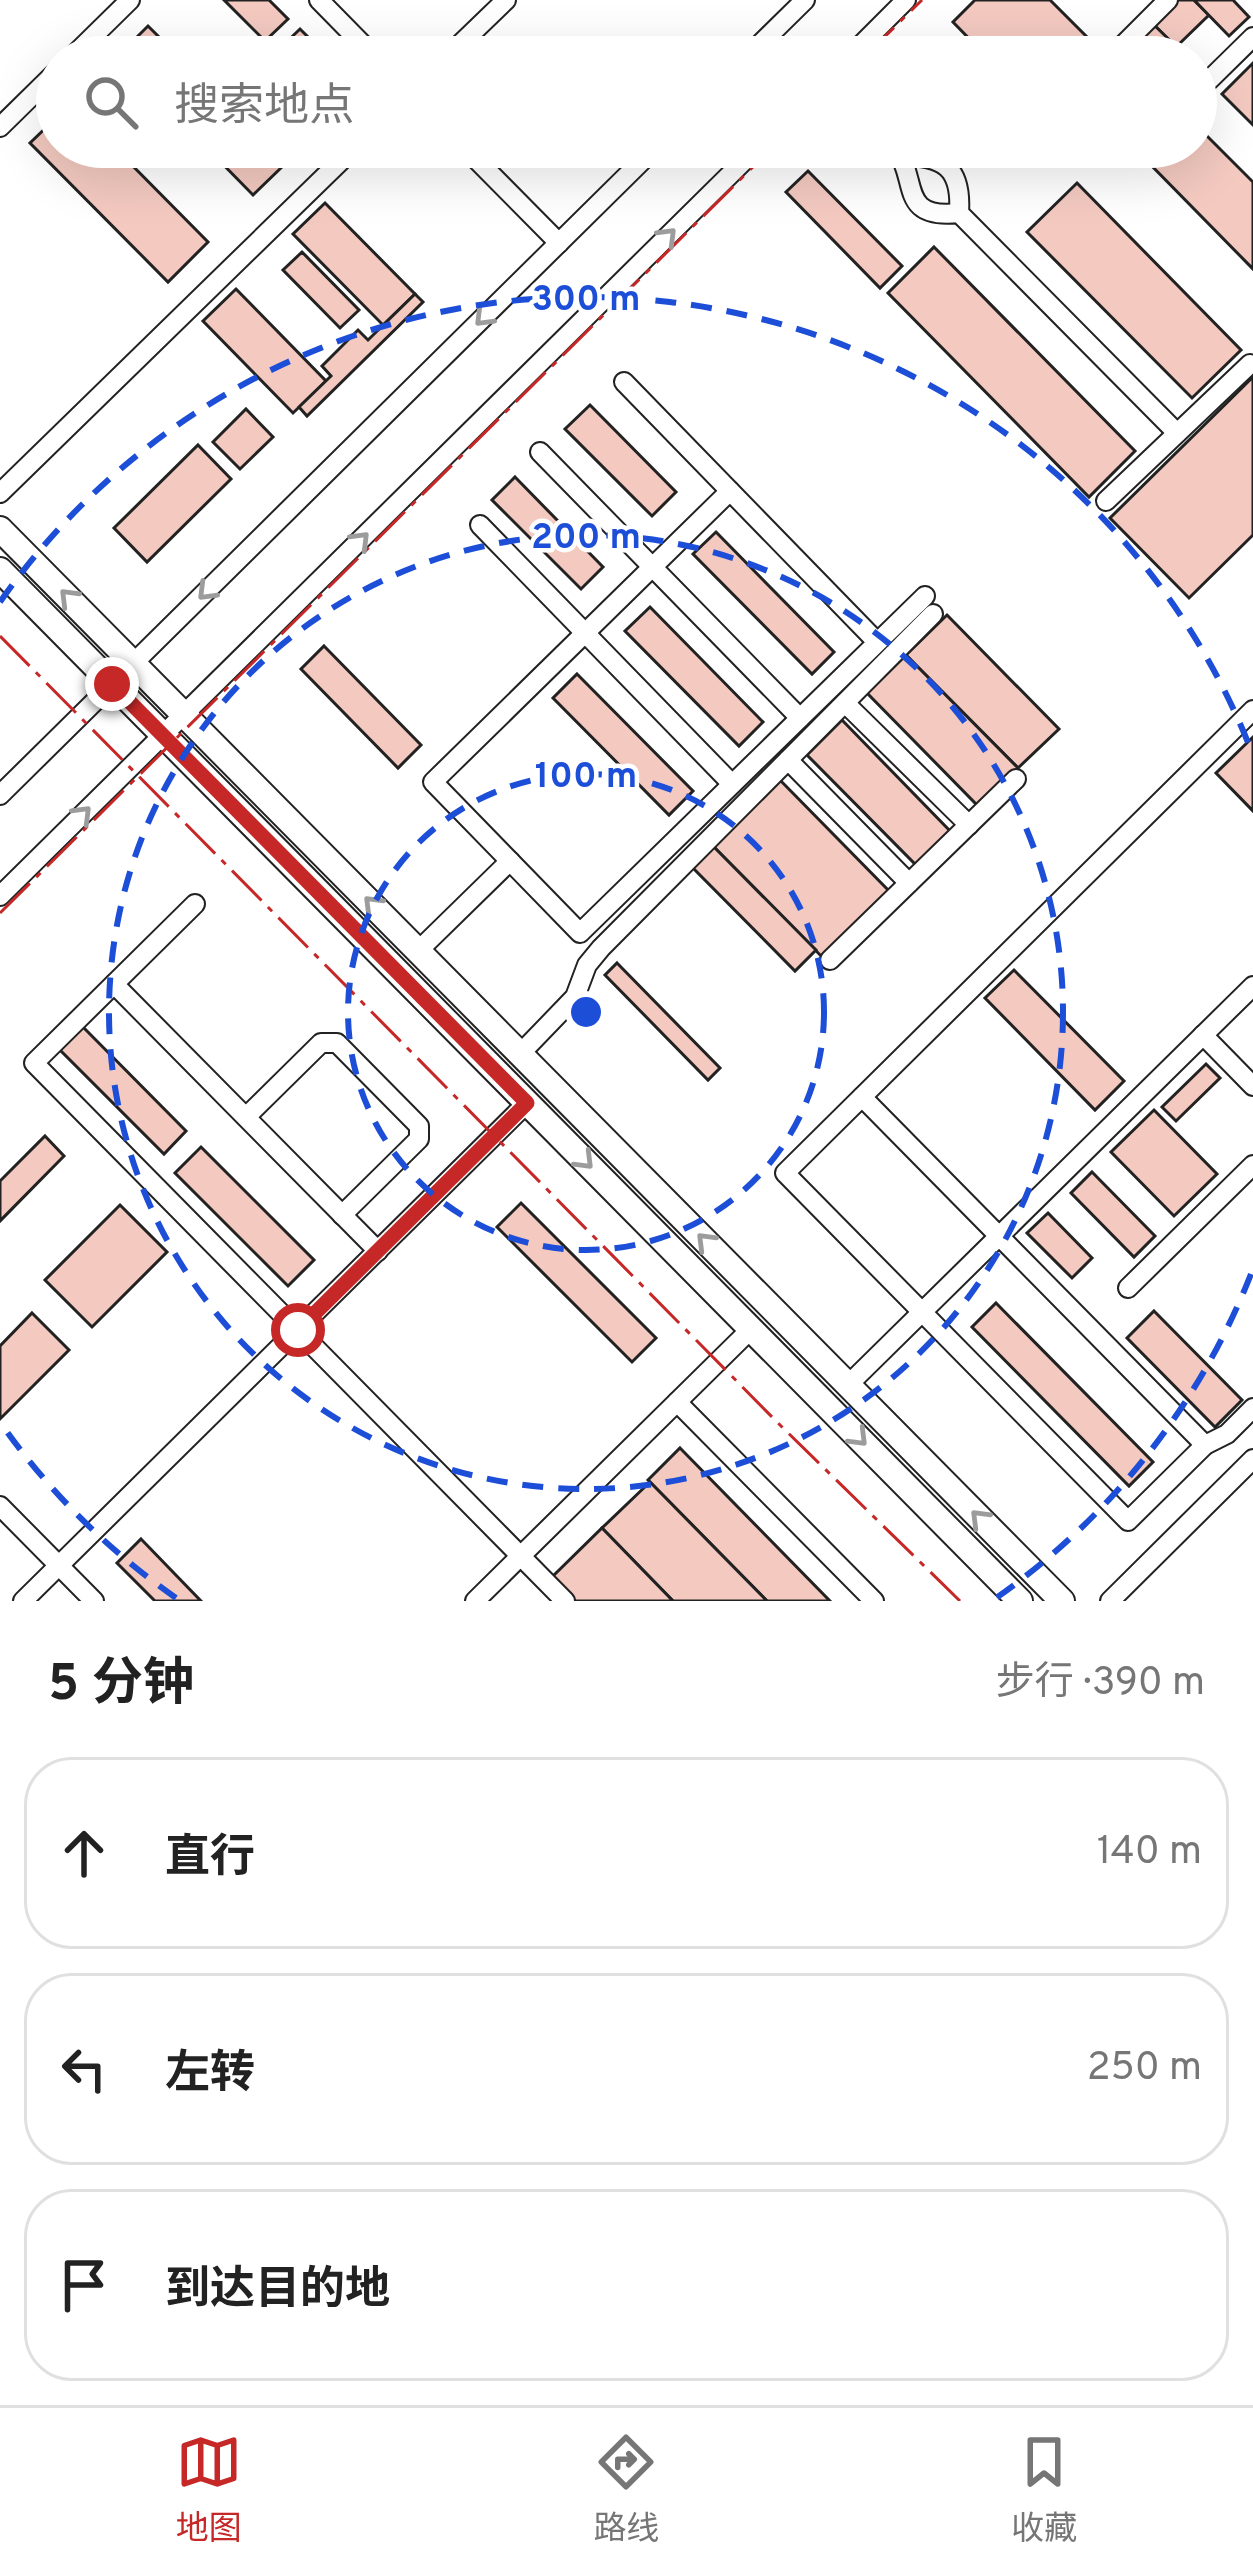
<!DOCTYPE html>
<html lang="zh">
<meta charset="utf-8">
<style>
:root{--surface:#fff;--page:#f6f6f6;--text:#222;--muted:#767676;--line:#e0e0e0;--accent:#c62828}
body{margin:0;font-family:Overpass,"Noto Sans SC",sans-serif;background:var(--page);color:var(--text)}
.stop{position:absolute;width:36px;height:36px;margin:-27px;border:9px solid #c62828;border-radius:50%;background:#fff}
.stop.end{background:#c62828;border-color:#fff;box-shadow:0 3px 12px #0008}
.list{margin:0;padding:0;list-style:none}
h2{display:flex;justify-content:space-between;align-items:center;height:156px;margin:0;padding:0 48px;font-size:51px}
h2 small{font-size:39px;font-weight:400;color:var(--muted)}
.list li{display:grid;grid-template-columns:78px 1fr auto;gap:36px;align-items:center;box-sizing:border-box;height:192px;margin:0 24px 24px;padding:0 24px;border:3px solid var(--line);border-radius:48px}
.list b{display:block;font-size:45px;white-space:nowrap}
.list em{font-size:39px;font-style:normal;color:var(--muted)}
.icon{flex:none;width:66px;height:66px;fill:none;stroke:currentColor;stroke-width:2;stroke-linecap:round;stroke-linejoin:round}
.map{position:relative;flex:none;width:1253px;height:1601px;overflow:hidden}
.search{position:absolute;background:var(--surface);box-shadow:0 12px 48px #0002;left:36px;right:36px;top:36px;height:132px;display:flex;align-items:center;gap:30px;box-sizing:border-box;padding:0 42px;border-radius:66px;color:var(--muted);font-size:45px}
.sheet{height:804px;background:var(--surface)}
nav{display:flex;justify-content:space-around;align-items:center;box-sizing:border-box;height:168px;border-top:3px solid var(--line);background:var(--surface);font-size:33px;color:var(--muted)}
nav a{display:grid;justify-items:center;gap:6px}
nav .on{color:var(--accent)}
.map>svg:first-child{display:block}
</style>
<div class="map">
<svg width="1253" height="1601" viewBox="0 0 1253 1601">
<rect width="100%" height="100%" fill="#fff"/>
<g fill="#f3c9c0" stroke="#222" stroke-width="3">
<polygon points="224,0 269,0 288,19 265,41"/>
<polygon points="975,0 1050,0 1100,50 1093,57 987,57 953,22"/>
<polygon points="1177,0 1194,0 1209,15 1176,47 1153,24"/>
<polygon points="1194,0 1233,0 1249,17 1229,36"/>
<polygon points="1153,24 1187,57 1126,57 1123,54"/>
<polygon points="148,26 179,57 117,57"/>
<polygon points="300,29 328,57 271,57"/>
<polygon points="1253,63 1253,125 1222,94"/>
<polygon points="57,117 57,147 114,147 208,242 168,282 30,143"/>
<polygon points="1196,125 1253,182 1253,269 1145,159 1157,147 1196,147"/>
<polygon points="206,147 268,147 285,164 253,195"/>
<polygon points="808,171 902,266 880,288 786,192"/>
<polygon points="1077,183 1241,350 1192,398 1027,232"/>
<polygon points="325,203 415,294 383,325 293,234"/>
<polygon points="934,247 1135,451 1089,497 888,293"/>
<polygon points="302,252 359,310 340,328 283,270"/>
<polygon points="236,289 326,381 293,413 203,321"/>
<polygon points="415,294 423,302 307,416 299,407 331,376 322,366 358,330 368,340"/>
<polygon points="1253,377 1253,535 1189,598 1110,518"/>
<polygon points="590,405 676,492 652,516 565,429"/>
<polygon points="246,409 273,437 240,469 213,442"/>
<polygon points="198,445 231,479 147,562 114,528"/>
<polygon points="515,477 603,567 581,589 492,500"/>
<polygon points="716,532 834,652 812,674 693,554"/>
<polygon points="650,607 763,722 739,746 625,631"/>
<polygon points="947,615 1059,729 1018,768 906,655"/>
<polygon points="324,646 421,745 398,768 301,669"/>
<polygon points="906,655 1018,768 979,807 867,693"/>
<polygon points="577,674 693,791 669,815 553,698"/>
<polygon points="842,720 952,833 918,867 807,755"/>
<polygon points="1253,737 1253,811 1216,773"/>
<polygon points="778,778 892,894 825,960 711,844"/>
<polygon points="711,844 816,950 795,971 690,865"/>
<polygon points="617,963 720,1068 708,1080 605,975"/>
<polygon points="1014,970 1124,1081 1095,1110 985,998"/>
<polygon points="83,1027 186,1131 164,1154 60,1050"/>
<polygon points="1206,1064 1220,1078 1176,1121 1162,1107"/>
<polygon points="1154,1110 1217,1174 1174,1216 1111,1152"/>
<polygon points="45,1136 64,1156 0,1221 0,1181"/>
<polygon points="201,1147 314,1260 288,1286 175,1173"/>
<polygon points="1092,1172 1155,1236 1134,1257 1071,1193"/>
<polygon points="521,1203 656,1338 632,1362 497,1227"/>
<polygon points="120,1205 167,1252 92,1327 45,1280"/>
<polygon points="1048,1213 1092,1258 1072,1278 1027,1233"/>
<polygon points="996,1303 1153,1462 1129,1486 972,1327"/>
<polygon points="1154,1311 1242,1400 1215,1427 1127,1338"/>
<polygon points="32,1313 69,1350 0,1419 0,1346"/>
<polygon points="680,1448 830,1601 767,1601 648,1480"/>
<polygon points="650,1482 767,1601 673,1601 602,1528"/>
<polygon points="602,1528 673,1601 575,1601 552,1577"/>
<polygon points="141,1539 201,1601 155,1601 117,1563"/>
</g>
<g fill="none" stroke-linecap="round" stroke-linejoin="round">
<defs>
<g id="minor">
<polyline points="319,0 375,57"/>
<polyline points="1114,54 1168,0"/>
<polyline points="72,57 130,0"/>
<polyline points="447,57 506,0"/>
<polyline points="747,57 805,0"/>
<polyline points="849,57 906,0"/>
<polyline points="1196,93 1253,37"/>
<polyline points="0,127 57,71"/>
<polyline points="464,147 559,243"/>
<path d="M897 150C918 181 899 220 959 213"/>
<path d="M902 156C944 156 962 168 959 213L1177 433"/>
<polyline points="624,382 877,642"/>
<polyline points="540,452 800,718"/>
<polyline points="730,491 433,782 580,933 925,596"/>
<polyline points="0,493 355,147"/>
<polyline points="1106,501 1250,364"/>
<polyline points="480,525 732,784"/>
<polyline points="845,703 969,825"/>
<polyline points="1253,710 785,1173 1128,1521 1205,1445 1227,1434 1253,1408"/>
<polyline points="788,760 909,883"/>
<polyline points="0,795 656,147"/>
<polyline points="0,896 758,147"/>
<polyline points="195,904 34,1063 565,1601"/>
<polyline points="418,951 510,861"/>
<polyline points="830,960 1016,779"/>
<polyline points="114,984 378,1251"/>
<polyline points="1203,1035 1253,1086"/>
<polyline points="520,1054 575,997 587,965 601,948 933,614"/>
<polyline points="862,1097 1205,1445"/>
<polyline points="246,1117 321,1043 337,1043 419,1126 419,1139 342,1215"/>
<polyline points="1128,1288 1253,1165"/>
<polyline points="848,1385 1253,986"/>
<polyline points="677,1402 874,1601"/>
<polyline points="0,1506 94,1601"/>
<polyline points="23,1601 527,1103"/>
<polyline points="475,1601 751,1329"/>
<polyline points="1110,1601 1253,1459"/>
</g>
<g id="major">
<polyline points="0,529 1062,1601"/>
<polyline points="0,570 1020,1601"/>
</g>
</defs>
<use href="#minor" stroke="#222" stroke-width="22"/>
<use href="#major" stroke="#222" stroke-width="28"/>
<use href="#minor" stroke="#fff" stroke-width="18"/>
<use href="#major" stroke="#fff" stroke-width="24"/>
<g stroke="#c62828" stroke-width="3" stroke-dasharray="42 9 6 9" stroke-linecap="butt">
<polyline points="864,57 922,0"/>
<polyline points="0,636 782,1427 960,1601"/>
<polyline points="0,913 773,147"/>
</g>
</g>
<defs><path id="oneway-chevron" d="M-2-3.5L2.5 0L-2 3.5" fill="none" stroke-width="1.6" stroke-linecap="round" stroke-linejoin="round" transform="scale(3)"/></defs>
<g stroke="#9c9c9c">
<use href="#oneway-chevron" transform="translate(668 236) rotate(-45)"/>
<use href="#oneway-chevron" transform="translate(483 318) rotate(135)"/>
<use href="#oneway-chevron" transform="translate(361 540) rotate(-45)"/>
<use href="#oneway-chevron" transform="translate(206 592) rotate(135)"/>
<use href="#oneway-chevron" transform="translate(68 597) rotate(-135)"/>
<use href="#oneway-chevron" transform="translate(83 814) rotate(-45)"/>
<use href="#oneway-chevron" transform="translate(372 904) rotate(-135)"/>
<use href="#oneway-chevron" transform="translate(585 1161) rotate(45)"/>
<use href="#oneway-chevron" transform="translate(705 1241) rotate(-135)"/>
<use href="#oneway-chevron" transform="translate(859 1438) rotate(45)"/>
<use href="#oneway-chevron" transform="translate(979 1518) rotate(-135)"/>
</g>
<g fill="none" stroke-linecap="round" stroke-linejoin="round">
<polyline stroke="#c62828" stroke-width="15" points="112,684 527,1103 298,1330"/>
</g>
<g fill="none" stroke="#1d4ed8" stroke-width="6" stroke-dasharray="21 15">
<circle cx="586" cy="1012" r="238"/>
<circle cx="586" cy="1012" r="477"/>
<path d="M1251 1274A715 715 0 0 1 996 1598M176 1598A715 715 0 0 1 0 1422M0 602A715 715 0 0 1 1251 750"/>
</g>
<circle cx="586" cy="1012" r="18" fill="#1d4ed8" stroke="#fff" stroke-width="6"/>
<g font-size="36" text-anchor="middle" font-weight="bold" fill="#1d4ed8" stroke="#fff" stroke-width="9" stroke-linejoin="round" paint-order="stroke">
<text x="586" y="310">300 m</text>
<text x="586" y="548">200 m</text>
<text x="586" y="787">100 m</text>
</g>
</svg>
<div class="stop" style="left:298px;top:1330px"></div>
<div class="stop end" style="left:112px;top:684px"></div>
<div class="search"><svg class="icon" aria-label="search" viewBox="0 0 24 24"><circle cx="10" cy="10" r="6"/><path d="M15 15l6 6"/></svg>搜索地点</div>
</div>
<section class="sheet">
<h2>5 分钟<small>步行 · 390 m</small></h2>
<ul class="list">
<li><svg class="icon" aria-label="ahead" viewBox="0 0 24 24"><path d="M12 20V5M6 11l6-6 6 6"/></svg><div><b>直行</b></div><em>140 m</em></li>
<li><svg class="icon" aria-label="left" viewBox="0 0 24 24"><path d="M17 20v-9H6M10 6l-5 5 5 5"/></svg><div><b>左转</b></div><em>250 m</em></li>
<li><svg class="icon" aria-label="arrive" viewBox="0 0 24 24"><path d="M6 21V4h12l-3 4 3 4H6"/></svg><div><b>到达目的地</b></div></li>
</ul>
</section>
<nav>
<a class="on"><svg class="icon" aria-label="map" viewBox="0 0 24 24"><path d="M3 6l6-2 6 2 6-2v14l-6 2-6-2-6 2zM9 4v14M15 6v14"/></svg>地图</a>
<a><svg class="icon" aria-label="directions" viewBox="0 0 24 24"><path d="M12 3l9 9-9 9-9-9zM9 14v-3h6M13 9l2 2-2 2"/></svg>路线</a>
<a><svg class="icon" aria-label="saved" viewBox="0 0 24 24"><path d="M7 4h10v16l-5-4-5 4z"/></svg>收藏</a>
</nav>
